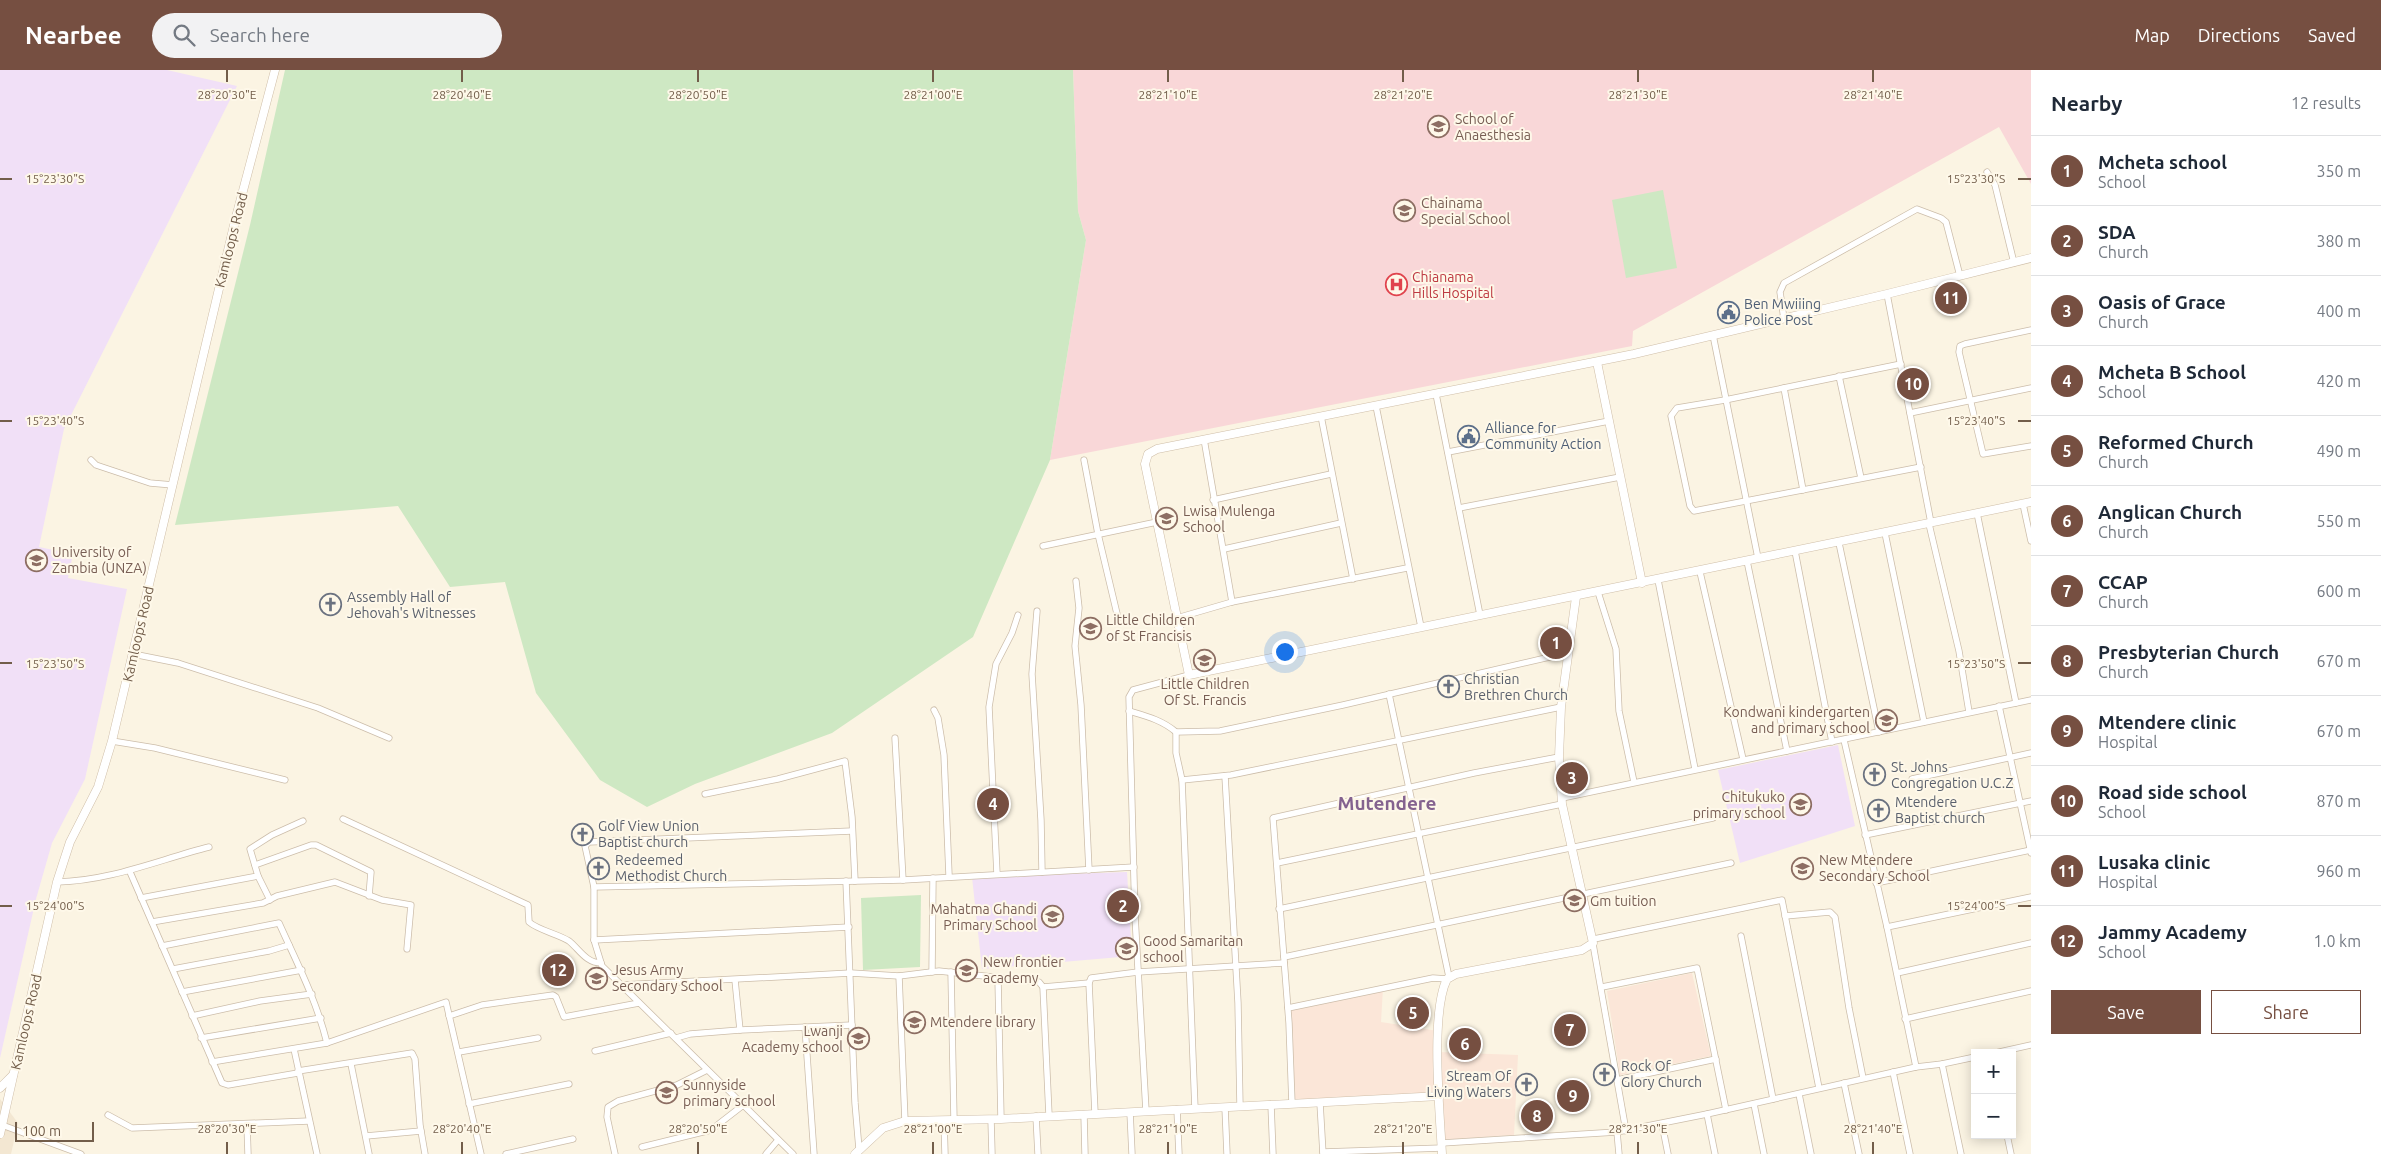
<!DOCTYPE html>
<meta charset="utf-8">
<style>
:root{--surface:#fff;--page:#f2f2f3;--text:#1f2937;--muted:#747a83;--line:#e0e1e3;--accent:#764f41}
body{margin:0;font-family:Ubuntu,sans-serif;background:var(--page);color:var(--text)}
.controls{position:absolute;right:15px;bottom:15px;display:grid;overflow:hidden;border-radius:0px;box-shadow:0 2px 12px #0003}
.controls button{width:45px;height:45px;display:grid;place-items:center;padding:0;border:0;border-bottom:1px solid var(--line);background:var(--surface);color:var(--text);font:25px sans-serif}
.scale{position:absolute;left:15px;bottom:12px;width:79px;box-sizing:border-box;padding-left:5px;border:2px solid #725d4a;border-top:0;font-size:14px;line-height:18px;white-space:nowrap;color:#725d4a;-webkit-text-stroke:4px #fef8e9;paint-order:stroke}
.you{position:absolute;left:1284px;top:581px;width:18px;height:18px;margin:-12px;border:4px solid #fff;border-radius:50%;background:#1a73e8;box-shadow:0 0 0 8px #1a73e833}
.badge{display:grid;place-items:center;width:32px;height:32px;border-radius:50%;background:var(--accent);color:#fff;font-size:16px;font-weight:700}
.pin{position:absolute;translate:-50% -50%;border:2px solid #fff;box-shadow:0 1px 5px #0006}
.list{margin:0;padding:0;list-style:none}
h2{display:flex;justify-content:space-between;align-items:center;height:65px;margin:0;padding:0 20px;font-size:21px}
h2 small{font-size:16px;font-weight:400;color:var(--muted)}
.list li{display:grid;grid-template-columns:32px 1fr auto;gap:15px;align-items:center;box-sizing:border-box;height:70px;padding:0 20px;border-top:1px solid var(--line)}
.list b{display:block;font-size:19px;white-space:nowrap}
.list p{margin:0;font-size:16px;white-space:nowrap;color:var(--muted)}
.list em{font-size:16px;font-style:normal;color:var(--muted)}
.actions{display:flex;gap:10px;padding:15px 20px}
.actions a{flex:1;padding:11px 0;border:1px solid var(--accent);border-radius:0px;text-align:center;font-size:18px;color:var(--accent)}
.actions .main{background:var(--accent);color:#fff}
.icon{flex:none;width:28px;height:28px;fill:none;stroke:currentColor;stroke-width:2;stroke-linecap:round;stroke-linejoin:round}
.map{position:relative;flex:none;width:2031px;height:1084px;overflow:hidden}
header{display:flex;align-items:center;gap:30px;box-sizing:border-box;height:70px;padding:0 25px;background:var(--accent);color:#fff}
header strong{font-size:24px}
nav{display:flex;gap:28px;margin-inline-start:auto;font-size:18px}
.search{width:350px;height:45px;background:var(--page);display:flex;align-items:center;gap:12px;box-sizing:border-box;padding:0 18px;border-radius:28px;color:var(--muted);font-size:19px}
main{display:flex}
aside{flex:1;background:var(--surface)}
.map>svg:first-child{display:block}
</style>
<header>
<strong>Nearbee</strong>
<div class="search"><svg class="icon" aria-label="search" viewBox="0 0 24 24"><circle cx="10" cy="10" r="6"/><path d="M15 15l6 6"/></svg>Search here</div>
<nav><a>Map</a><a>Directions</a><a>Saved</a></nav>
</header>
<main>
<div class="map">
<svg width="2031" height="1084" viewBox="0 0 2031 1084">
<rect width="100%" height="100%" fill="#fbf4e3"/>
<polygon fill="#f3e7d2" points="0,1029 18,1053 11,1084 0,1084"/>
<g fill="#fbe6d8">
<polygon points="1692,903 1711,986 1620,1005 1607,921"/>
<polygon points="1383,918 1381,952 1438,961 1438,982 1518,985 1514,1065 1440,1070 1438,1026 1291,1032 1288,936"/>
</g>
<g fill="#f1e0f7">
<polygon points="0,0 167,0 237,16 64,359 39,477 73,484 68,508 127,519 85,709 52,773 36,829 0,988"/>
<polygon points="1838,675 1855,756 1740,793 1718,700"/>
<polygon points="1127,802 1132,886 982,899 972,807"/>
</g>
<polygon fill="#f9d7d8" points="1073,0 2031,0 2031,114 1999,57 1633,261 1632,276 1050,390 1086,170 1078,141"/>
<g fill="#cee8c3">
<polygon points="285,0 1073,0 1078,141 1086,170 1050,390 973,567 832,663 695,714 647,737 600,710 536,623 505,512 450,517 398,436 175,455 250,155"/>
<polygon points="1663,120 1677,198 1626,208 1612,130"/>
<polygon points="921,825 920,897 863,900 861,828"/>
</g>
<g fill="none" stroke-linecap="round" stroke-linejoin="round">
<defs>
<g id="street">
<polyline points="1987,102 1995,115 2014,193"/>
<polyline points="1887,224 1931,453"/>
<polyline points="1784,249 1780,222 1784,213 1917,139 1941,148 1946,152 1960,206"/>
<polyline points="2031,260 1965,274 1960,276 1959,282 1983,384 2031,376"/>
<polyline points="1713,265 1758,488"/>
<polyline points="1901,294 1725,330 1677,338 1671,346 1690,436 1694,441 1921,397"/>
<polyline points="1839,306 1861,408"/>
<polyline points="1784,318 1803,420"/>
<polyline points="1436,324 1480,545"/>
<polyline points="1376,336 1421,557"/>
<polyline points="1910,343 2031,318"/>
<polyline points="1321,346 1353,509"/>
<polyline points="1204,369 1232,532"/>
<polyline points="1448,382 1609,351"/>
<polyline points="91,390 96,395 150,413 173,415"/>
<polyline points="1084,390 1098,464 1118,548"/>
<polyline points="1213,430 1331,404"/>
<polyline points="2023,434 2031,471"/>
<polyline points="1459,438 1620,407"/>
<polyline points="1977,443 2016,633"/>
<polyline points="1929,454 1959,581 1969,642"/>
<polyline points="1885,463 1924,652"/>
<polyline points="1839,473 1879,662"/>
<polyline points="1043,476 1157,452"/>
<polyline points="1224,479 1341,453"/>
<polyline points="1795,481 1832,672"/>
<polyline points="1747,491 1787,681"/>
<polyline points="1700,502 1743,689"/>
<polyline points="1658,510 1695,699"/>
<polyline points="1076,511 1079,538 1075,576 1081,635 1089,800"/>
<polyline points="1598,522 1616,579 1619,641 1634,712"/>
<polyline points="1037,541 1032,604 1041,750 1042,802"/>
<polyline points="1177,548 1232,532 1407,498"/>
<polyline points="133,584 178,593 318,638 389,668"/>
<polyline points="1389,624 1449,907"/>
<polyline points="1999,636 2031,783"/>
<polyline points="934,640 938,648 944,685 949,805"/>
<path d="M1129 641C1146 646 1162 650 1176 662L1220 661 1343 635 1567 583"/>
<polyline points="1176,662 1176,683 1182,710 1195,1039"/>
<polyline points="895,668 903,810"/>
<polyline points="112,671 155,678 285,710"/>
<polyline points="1225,706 1238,933 1240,1036"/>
<polyline points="1912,709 2031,683"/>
<polyline points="1182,710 1231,705 1561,637"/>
<polyline points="705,724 778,709 845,691 852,747 855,811"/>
<polyline points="1562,728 2031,630"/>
<path d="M343 749 528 835 529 852C538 860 558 864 569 871 579 879 586 893 601 893"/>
<polyline points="1865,765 2031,731"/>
<polyline points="1277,793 1562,734"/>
<polyline points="255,795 311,775 316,775 371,802 369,826"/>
<polyline points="130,802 222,1013 228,1015 298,1003"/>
<polyline points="997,804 989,637 996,594 1012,563 1018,545"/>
<polyline points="258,806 270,830"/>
<polyline points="846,811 855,1033 859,1079"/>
<path d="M57 812C110 811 158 790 209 777"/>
<polyline points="1876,813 2031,780"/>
<polyline points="594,817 903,810 1134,797"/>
<polyline points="141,828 258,806 250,779 272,765 303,751"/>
<polyline points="1279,839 1713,748"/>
<polyline points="1785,846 1830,842 1835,847 1849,938 1863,1008"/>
<polyline points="152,852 263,833 277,826 335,812 382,830 411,835 407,879"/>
<polyline points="1887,857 2031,827"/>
<polyline points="1741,866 1773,1029"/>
<polyline points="1594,869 1782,830 1819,1018"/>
<polyline points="594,870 849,857"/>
<polyline points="1593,874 1626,1061"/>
<path d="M162 876 279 853C297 893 316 929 327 973"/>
<polyline points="1284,887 1731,793"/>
<polyline points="173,899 269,881 289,875"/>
<polyline points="932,902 933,808"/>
<polyline points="951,902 954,1050"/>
<polyline points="1897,903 2031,873"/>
<polyline points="899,906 905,1051"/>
<polyline points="998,908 1001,1049"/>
<polyline points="735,910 740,960"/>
<polyline points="621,915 851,903 899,906 939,901 1039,912 1043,917 1049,1045"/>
<polyline points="1043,917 1089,913"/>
<polyline points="1602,917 1697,898 1726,1040"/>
<polyline points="182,922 302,900"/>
<polyline points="1288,938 1433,908 1447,909"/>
<polyline points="192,946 260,931 312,924"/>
<polyline points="449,946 482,935 553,925 556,927 564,947 639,933"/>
<polyline points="1905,949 2031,921"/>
<polyline points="805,957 814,1084"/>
<polyline points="201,968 321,948"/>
<polyline points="676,968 690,964 740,960 852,955"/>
<polyline points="294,979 317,1084"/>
<polyline points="595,981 671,963"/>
<polyline points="459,982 538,968"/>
<polyline points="1995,983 2031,975"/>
<polyline points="212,992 327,973 446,932 481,1084"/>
<polyline points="351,994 369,1084"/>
<polyline points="1942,994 1961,1084"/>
<polyline points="1916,997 1942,994 1975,987"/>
<polyline points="298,1001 412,983 415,989 420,1055 425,1084"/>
<polyline points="1893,1002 1910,1084"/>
<polyline points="1617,1010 1716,989"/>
<polyline points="1844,1013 1859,1084"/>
<polyline points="1799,1024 1811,1084"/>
<polyline points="1320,1033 1323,1084"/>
<polyline points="469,1034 569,1014"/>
<polyline points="1292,1034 1289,953 1273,748 1474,703 1559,687"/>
<polyline points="1754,1034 1764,1084"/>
<polyline points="1271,1035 1273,1084"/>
<polyline points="1225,1037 1227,1084"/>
<polyline points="1177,1039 1179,1084"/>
<polyline points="1146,1041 1135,846 1129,627 1133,620 1189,605"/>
<polyline points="1130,1042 1132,1084"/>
<polyline points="1095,1043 1089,913 1091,908 1138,902 1284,893"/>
<polyline points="1084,1044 1085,1084"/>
<polyline points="1707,1044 1715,1084"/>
<polyline points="108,1045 132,1058 309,1051"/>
<polyline points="1036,1046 1038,1084"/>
<polyline points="991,1049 992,1084"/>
<polyline points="944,1050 945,1084"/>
<polyline points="247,1054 248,1084"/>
<polyline points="1662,1054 1668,1084"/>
<polyline points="2,1055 81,1084"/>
<polyline points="1617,1062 1619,1084"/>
<polyline points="2007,1065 2011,1084"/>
<polyline points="366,1066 421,1061"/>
<polyline points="1442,1073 1617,1062 1707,1044 1916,997 1887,857 1844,670"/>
<polyline points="642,1077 711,1060 742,1036"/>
<polyline points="1323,1082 1442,1078"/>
<polyline points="506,1084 573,1069"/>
<polyline points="615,1084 607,1047 608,1037 618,1031 677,1015 707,1000"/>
<polyline points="766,1084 778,1070"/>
<polyline points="793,1084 602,896 594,870 594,817 585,776 589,772 852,761"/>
</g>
<g id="secondary">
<polyline points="2031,188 1887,224 1634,284 1157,379 1148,384 1145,394 1189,605 2031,432"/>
<polyline points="1597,292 1642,513"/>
<polyline points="0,1018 13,1005"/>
<polyline points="0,1064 57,812 70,772 98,717 112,671 235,151 275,0"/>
<polyline points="855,1084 883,1058 905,1051 1001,1049 1440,1026"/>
<path d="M1442 1084C1440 1044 1430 943 1447 909L1456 904 1582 880 1593 873 1562 734 1559 687 1561 637 1576 527"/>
</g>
</defs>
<use href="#street" stroke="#ccbdaa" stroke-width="7"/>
<use href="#secondary" stroke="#cfbea8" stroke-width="9"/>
<use href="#street" stroke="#fff" stroke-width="5.5"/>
<use href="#secondary" stroke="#fff" stroke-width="8"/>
</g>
<path fill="none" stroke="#725d4a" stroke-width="2" d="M227 0V12M462 0V12M698 0V12M933 0V12M1168 0V12M1403 0V12M1638 0V12M1873 0V12M0 109H12M2018 109H2031M0 351H12M2018 351H2031M0 593H12M2018 593H2031M0 836H12M2018 836H2031M227 1072V1084M462 1072V1084M698 1072V1084M933 1072V1084M1168 1072V1084M1403 1072V1084M1638 1072V1084M1873 1072V1084"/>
<defs>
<symbol id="university-ring" viewBox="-11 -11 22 22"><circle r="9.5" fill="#fef8e9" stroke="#8d6e63" stroke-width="1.5"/><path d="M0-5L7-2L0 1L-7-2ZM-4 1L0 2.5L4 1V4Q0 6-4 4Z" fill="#8d6e63"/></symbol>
<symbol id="school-ring" viewBox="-11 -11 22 22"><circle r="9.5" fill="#fef8e9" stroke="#8d6e63" stroke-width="1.5"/><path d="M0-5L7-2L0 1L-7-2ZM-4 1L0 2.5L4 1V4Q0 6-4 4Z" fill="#8d6e63"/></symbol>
<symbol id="hospital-ring" viewBox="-11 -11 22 22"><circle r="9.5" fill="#fef8e9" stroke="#e0444e" stroke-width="1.5"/><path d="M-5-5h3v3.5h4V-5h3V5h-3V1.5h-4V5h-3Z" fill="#e0444e"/></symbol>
<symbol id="civic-ring" viewBox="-11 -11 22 22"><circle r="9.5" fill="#fef8e9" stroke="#5c6f8a" stroke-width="1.5"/><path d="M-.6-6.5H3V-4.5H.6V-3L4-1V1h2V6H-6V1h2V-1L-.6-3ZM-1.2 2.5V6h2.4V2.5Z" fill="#5c6f8a"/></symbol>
<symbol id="church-ring" viewBox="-11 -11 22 22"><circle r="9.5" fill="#fef8e9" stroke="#6b7280" stroke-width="1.5"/><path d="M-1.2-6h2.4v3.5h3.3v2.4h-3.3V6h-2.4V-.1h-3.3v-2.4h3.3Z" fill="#6b7280"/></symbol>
</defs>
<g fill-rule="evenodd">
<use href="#university-ring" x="1426" y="44" width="25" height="25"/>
<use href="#school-ring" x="1392" y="128" width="25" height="25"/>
<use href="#hospital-ring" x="1384" y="202" width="25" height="25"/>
<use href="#civic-ring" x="1716" y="230" width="25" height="25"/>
<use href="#civic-ring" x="1456" y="354" width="25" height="25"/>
<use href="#school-ring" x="1154" y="436" width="25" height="25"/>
<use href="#university-ring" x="24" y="478" width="25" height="25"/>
<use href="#church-ring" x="318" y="522" width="25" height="25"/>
<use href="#school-ring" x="1078" y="546" width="25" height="25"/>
<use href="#school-ring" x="1192" y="578" width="25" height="25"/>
<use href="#church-ring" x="1436" y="604" width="25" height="25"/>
<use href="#school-ring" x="1874" y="638" width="25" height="25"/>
<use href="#church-ring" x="1862" y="692" width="25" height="25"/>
<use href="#school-ring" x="1788" y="722" width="25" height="25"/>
<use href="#church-ring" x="1866" y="728" width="25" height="25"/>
<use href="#church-ring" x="570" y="752" width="25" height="25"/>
<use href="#church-ring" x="586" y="786" width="25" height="25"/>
<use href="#school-ring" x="1790" y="786" width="25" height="25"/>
<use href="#school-ring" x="1562" y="818" width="25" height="25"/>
<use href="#school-ring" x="1040" y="834" width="25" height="25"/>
<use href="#school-ring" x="1114" y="866" width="25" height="25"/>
<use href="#school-ring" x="954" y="888" width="25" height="25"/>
<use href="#school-ring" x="584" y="896" width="25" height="25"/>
<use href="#school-ring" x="902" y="940" width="25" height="25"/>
<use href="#school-ring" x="846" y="956" width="25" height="25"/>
<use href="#church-ring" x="1592" y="992" width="25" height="25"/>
<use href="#church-ring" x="1514" y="1002" width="25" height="25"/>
<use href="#school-ring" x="654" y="1010" width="25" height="25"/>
</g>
<g text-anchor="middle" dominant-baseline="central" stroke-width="4" stroke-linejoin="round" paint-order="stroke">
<g font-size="14" fill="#785e54" stroke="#fef8e9" text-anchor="start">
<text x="1455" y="49">School of<tspan x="1455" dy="16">Anaesthesia</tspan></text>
<text x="1421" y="133">Chainama<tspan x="1421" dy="16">Special School</tspan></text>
<text x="1183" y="441">Lwisa Mulenga<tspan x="1183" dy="16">School</tspan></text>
<text x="52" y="482">University of<tspan x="52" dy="16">Zambia (UNZA)</tspan></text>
<text x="1106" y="550">Little Children<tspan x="1106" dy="16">of St Francisis</tspan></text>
<text x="1205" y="614" text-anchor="middle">Little Children<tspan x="1205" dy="16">Of St. Francis</tspan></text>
<text x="1870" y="642" text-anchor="end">Kondwani kindergarten<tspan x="1870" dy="16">and primary school</tspan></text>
<text x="1785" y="727" text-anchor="end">Chitukuko<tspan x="1785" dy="16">primary school</tspan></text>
<text x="1819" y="790">New Mtendere<tspan x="1819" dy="16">Secondary School</tspan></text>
<text x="1590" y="831">Gm tuition</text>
<text x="1037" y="839" text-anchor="end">Mahatma Ghandi<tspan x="1037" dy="16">Primary School</tspan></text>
<text x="1143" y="871">Good Samaritan<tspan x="1143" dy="16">school</tspan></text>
<text x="983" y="892">New frontier<tspan x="983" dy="16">academy</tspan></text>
<text x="612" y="900">Jesus Army<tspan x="612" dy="16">Secondary School</tspan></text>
<text x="930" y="952">Mtendere library</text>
<text x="843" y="961" text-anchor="end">Lwanji<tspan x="843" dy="16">Academy school</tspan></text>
<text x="683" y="1015">Sunnyside<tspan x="683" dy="16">primary school</tspan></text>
</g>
<g font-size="14" fill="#725d4a" stroke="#fef8e9">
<text transform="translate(231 170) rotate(-76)">Kamloops Road</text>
<text transform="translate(138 564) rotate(-77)">Kamloops Road</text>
<text transform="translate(26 952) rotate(-77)">Kamloops Road</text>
</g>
<g font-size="14" fill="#be3a42" stroke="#fef8e9" text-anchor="start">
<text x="1412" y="207">Chianama<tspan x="1412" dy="16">Hills Hospital</tspan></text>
</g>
<g font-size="14" fill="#4e5e75" stroke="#fef8e9" text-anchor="start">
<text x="1744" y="234">Ben Mwiiing<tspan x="1744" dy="16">Police Post</tspan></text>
<text x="1485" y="358">Alliance for<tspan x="1485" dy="16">Community Action</tspan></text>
</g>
<g font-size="14" fill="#5b616d" stroke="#fef8e9" text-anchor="start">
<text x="347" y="527">Assembly Hall of<tspan x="347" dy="16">Jehovah's Witnesses</tspan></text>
<text x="1464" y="609">Christian<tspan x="1464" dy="16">Brethren Church</tspan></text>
<text x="1891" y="697">St. Johns<tspan x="1891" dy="16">Congregation U.C.Z</tspan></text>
<text x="1895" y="732">Mtendere<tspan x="1895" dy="16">Baptist church</tspan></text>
<text x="598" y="756">Golf View Union<tspan x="598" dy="16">Baptist church</tspan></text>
<text x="615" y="790">Redeemed<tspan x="615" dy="16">Methodist Church</tspan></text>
<text x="1621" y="996">Rock Of<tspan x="1621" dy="16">Glory Church</tspan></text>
<text x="1511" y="1006" text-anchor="end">Stream Of<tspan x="1511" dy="16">Living Waters</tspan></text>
</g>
<g font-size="19" font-weight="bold" fill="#84628f" stroke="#fef8e9">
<text x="1387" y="733">Mutendere</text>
</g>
</g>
<g font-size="12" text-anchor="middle" fill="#725d4a" stroke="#fef8e9" stroke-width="4" stroke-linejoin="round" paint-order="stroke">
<text x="227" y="29">28°20'30"E</text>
<text x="462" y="29">28°20'40"E</text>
<text x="698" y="29">28°20'50"E</text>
<text x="933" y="29">28°21'00"E</text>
<text x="1168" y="29">28°21'10"E</text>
<text x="1403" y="29">28°21'20"E</text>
<text x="1638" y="29">28°21'30"E</text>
<text x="1873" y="29">28°21'40"E</text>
<text x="55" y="113">15°23'30"S</text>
<text x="1976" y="113">15°23'30"S</text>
<text x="55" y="355">15°23'40"S</text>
<text x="1976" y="355">15°23'40"S</text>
<text x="55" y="598">15°23'50"S</text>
<text x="1976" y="598">15°23'50"S</text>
<text x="55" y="840">15°24'00"S</text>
<text x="1976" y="840">15°24'00"S</text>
<text x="227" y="1063">28°20'30"E</text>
<text x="462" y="1063">28°20'40"E</text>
<text x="698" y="1063">28°20'50"E</text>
<text x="933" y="1063">28°21'00"E</text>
<text x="1168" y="1063">28°21'10"E</text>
<text x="1403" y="1063">28°21'20"E</text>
<text x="1638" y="1063">28°21'30"E</text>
<text x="1873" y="1063">28°21'40"E</text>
</g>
</svg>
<div class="controls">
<button>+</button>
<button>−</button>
</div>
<div class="scale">100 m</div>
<div class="you"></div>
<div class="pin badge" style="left:1556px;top:573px">1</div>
<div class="pin badge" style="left:1123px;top:836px">2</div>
<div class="pin badge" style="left:1572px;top:708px">3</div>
<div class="pin badge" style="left:993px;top:734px">4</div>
<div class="pin badge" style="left:1413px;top:943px">5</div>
<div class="pin badge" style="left:1465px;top:974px">6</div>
<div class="pin badge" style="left:1570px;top:960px">7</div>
<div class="pin badge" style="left:1537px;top:1046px">8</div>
<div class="pin badge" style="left:1573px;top:1026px">9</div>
<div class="pin badge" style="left:1913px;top:314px">10</div>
<div class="pin badge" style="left:1951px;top:228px">11</div>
<div class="pin badge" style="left:558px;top:900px">12</div>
</div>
<aside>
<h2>Nearby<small>12 results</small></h2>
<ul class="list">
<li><span class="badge">1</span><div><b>Mcheta school</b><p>School</p></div><em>350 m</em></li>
<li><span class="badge">2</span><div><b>SDA</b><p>Church</p></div><em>380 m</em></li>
<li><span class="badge">3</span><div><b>Oasis of Grace</b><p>Church</p></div><em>400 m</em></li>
<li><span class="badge">4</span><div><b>Mcheta B School</b><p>School</p></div><em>420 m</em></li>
<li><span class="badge">5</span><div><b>Reformed Church</b><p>Church</p></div><em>490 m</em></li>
<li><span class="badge">6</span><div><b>Anglican Church</b><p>Church</p></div><em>550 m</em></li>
<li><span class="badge">7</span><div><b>CCAP</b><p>Church</p></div><em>600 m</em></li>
<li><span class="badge">8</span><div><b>Presbyterian Church</b><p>Church</p></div><em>670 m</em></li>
<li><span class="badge">9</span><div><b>Mtendere clinic</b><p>Hospital</p></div><em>670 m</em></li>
<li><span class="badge">10</span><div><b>Road side school</b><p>School</p></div><em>870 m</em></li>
<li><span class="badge">11</span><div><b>Lusaka clinic</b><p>Hospital</p></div><em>960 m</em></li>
<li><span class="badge">12</span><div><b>Jammy Academy</b><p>School</p></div><em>1.0 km</em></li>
</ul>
<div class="actions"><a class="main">Save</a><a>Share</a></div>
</aside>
</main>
